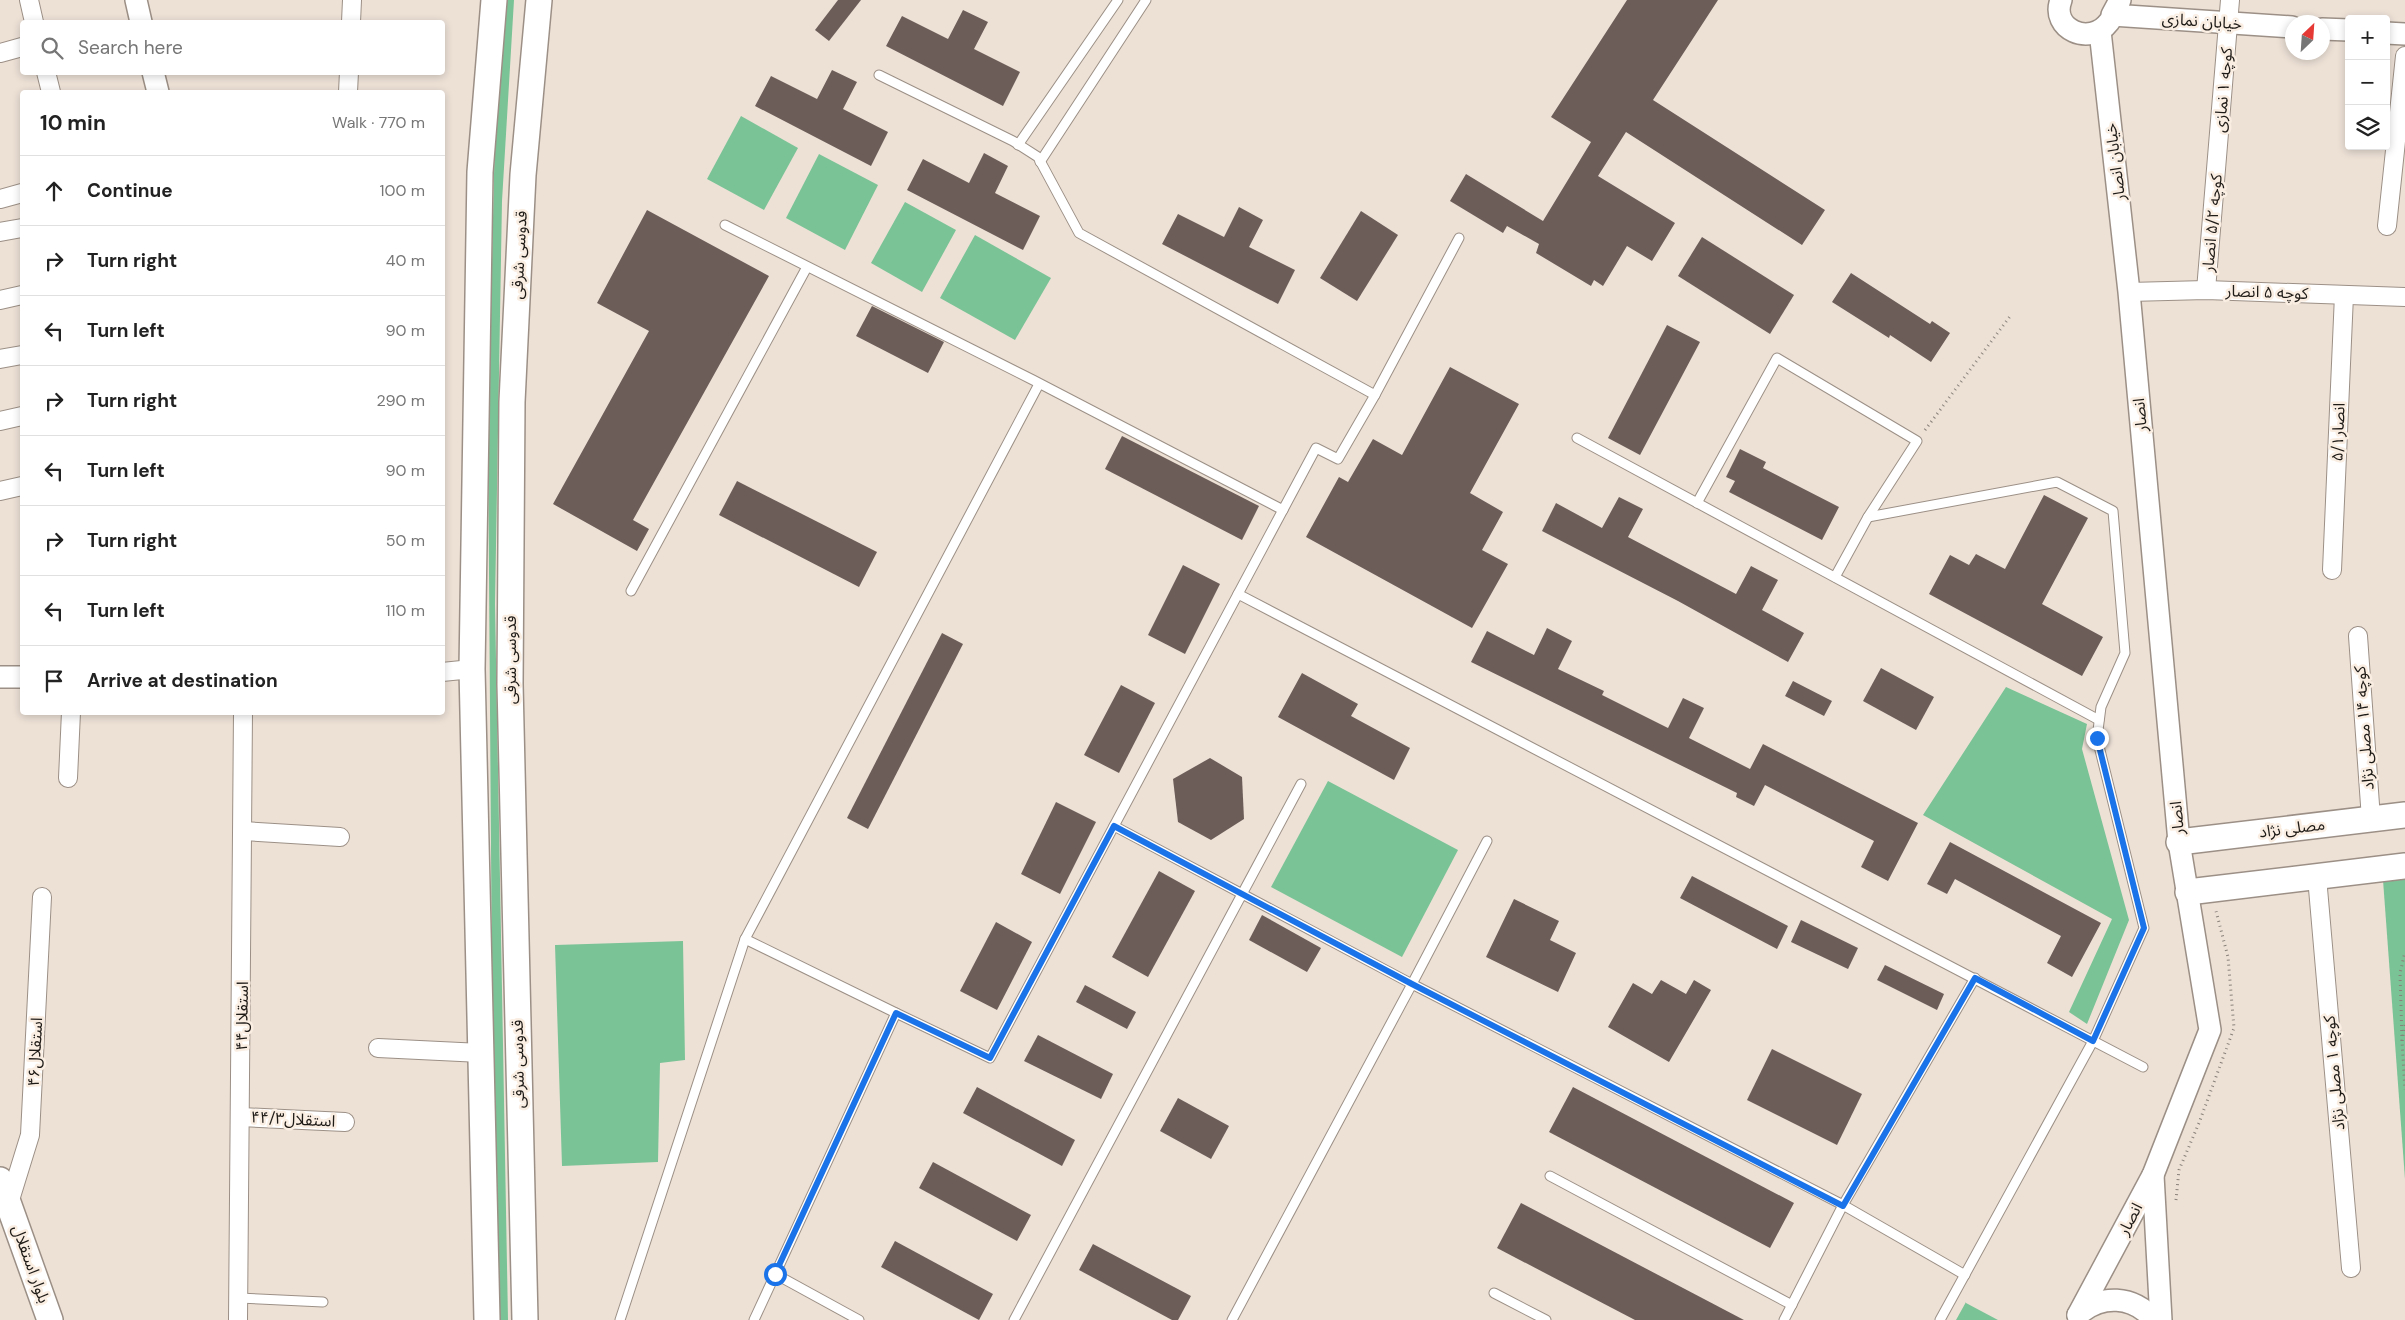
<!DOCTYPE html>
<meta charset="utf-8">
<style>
:root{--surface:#fff;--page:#f6f6f6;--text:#222;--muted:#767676;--line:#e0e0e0}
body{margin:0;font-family:"DM Sans","Noto Sans Arabic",sans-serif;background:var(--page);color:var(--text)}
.controls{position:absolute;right:15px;top:15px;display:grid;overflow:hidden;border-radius:5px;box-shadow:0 2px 8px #0003}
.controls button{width:45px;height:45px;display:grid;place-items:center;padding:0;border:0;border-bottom:1px solid var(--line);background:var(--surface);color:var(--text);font:25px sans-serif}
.compass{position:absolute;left:2285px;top:15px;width:45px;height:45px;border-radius:50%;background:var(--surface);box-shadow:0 2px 8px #0003;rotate:25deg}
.stop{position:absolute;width:15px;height:15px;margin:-11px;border:4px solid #1a73e8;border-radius:50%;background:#fff}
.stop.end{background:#1a73e8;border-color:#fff;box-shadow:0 1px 5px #0008}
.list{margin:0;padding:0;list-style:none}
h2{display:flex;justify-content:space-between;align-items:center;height:65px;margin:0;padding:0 20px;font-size:21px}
h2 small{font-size:16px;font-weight:400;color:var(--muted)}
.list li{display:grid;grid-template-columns:32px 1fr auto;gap:15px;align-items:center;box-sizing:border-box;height:70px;padding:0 20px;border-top:1px solid var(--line)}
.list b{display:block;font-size:19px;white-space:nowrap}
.list em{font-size:16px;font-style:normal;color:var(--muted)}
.icon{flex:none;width:28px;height:28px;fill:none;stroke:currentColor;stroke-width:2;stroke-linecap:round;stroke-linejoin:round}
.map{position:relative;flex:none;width:2405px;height:1320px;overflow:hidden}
.search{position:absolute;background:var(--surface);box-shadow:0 2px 8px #0003;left:20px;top:20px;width:425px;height:55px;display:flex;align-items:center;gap:12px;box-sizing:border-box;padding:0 18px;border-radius:5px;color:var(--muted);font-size:19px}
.panel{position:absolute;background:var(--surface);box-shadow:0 2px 8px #0003;left:20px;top:90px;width:425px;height:625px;border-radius:5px}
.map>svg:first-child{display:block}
</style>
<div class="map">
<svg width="2405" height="1320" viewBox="0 0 2405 1320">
<rect width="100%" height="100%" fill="#ede1d6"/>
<g fill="#7ac396">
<polygon points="504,0 514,0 502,201 495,604 508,1320 499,1320 492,987 488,433 495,132"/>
<polygon points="741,116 798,148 764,210 707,179"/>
<polygon points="819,154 878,185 845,250 786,218"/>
<polygon points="905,202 956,230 922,292 871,263"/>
<polygon points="975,235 1051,278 1015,340 940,298"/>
<polygon points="2006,687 2087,724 2082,749 2129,920 2087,1024 2069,1012 2112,919 1923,815"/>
<polygon points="1328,781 1458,850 1402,957 1271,887"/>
<polygon points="2405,879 2405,1179 2383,880"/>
<polygon points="683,941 685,1060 660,1063 658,1162 562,1166 555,945"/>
<polygon points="1966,1302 1966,1303 1998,1320 1956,1320"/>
</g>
<g fill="#6c5d59">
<polygon points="838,0 861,0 829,41 815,30"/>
<polygon points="1627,0 1718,0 1653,100 1825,210 1802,245 1626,132 1598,176 1675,223 1652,261 1627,246 1603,286 1594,280 1591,286 1536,253 1539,244 1507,226 1503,233 1450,201 1466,174 1543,221 1591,142 1551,117"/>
<polygon points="963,10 988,22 974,49 1020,72 1003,106 886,46 902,16 948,39"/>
<polygon points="832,70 857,82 843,109 888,132 871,166 755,106 771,76 817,99"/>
<polygon points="984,153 1008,166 995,193 1040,216 1023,250 907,190 923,159 969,183"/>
<polygon points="1239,207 1263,220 1249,247 1295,270 1278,304 1162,244 1178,214 1224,237"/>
<polygon points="647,210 769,276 633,520 649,529 637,551 553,504 649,331 597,303"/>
<polygon points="1361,211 1398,235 1357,301 1320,278"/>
<polygon points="1702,237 1794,295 1770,334 1678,276"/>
<polygon points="1851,273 1930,324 1932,321 1950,333 1931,362 1890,335 1889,338 1832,302"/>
<polygon points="872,306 944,342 928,373 856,336"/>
<polygon points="1667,325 1700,342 1640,455 1608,438"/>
<polygon points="1450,367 1519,404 1470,493 1503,512 1482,550 1508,564 1472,628 1306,537 1339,477 1348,482 1373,439 1402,455"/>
<polygon points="1122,436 1259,506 1242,540 1105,469"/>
<polygon points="1740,449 1766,462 1763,468 1839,507 1822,540 1729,492 1735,481 1726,477"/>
<polygon points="737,481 877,552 859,587 719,515"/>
<polygon points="2044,495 2088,518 2042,604 2103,637 2082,676 1929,594 1950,555 1969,565 1976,554 2005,569"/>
<polygon points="1619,497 1643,509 1628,537 1736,594 1751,566 1778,580 1762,610 1804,633 1788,662 1678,601 1542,531 1556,503 1602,528"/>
<polygon points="1183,565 1220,584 1185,654 1148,635"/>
<polygon points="1547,628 1572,641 1558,669 1604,691 1602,695 1668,728 1683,698 1704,708 1689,738 1750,769 1763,744 1918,823 1888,881 1861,867 1874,841 1765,785 1754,806 1736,797 1737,793 1471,662 1487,631 1534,655"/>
<polygon points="942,633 963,644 868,829 847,818"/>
<polygon points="1881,668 1934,697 1916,730 1863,701"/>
<polygon points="1302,673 1358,704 1351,716 1410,748 1394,780 1278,717"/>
<polygon points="1793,681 1832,701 1824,716 1785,696"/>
<polygon points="1121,685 1155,703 1119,773 1084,755"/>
<polygon points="1210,758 1242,777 1244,819 1211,840 1178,822 1173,779"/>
<polygon points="1056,802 1096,822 1060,894 1021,874"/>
<polygon points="1950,842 2101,923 2072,977 2047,963 2061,936 1955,879 1947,894 1927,884"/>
<polygon points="1159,871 1195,891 1148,977 1112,957"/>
<polygon points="1692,876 1788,926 1777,949 1680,898"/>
<polygon points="1514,899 1559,921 1550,940 1576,953 1558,992 1486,957"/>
<polygon points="1262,915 1321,948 1307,972 1249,940"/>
<polygon points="1801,920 1858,948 1848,969 1791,942"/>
<polygon points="996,922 1032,942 997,1010 960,991"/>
<polygon points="1885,965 1944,994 1937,1010 1877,980"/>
<polygon points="1661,980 1686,994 1694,980 1711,990 1669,1062 1608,1027 1633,983 1652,994"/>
<polygon points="1085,985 1136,1012 1127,1029 1076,1002"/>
<polygon points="1038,1035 1113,1074 1101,1099 1024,1061"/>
<polygon points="1772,1049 1862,1094 1837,1145 1747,1100"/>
<polygon points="977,1087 1075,1140 1062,1166 963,1113"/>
<polygon points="1573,1087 1794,1203 1770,1248 1549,1132"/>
<polygon points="1178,1098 1229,1126 1211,1159 1160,1131"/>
<polygon points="933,1162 1031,1215 1017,1241 919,1188"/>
<polygon points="1521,1203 1744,1320 1635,1320 1497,1248"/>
<polygon points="895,1241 993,1294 979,1320 881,1267"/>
<polygon points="1093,1244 1191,1296 1178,1320 1172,1320 1079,1270"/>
</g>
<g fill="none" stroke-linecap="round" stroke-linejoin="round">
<defs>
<g id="service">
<polyline points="879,75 1013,141 1038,157 1079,233 1375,395"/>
<polyline points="1018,145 1118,0"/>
<polyline points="1040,162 1146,0"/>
<polyline points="725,225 1033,380 1283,510"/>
<polyline points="1577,438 2099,720"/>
<polyline points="1697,503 1777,358 1917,441 1868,517 1835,577"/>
<polyline points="1868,517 2057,482 2113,511 2125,653 2101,707 2097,738 2144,928 2093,1041 1940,1320"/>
<polyline points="631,591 807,267"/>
<polyline points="1238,594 2143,1067"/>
<polyline points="1114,826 1412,984 1487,841"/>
<polyline points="896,1013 745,939 1039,384"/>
<polyline points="1550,1176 1792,1305"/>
<polyline points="775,1274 859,1320"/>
<polyline points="1965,1275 1843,1205 1975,978"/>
<polyline points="1494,1293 1546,1320"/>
<polyline points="238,1298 323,1302"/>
<polyline points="620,1320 745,939"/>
<polyline points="754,1320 896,1013 990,1058 1316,448 1338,459 1375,395 1459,238"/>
<polyline points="1014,1320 1301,784"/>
<polyline points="1232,1320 1412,984 1843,1205 1784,1320"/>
</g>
<g id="minor">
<polyline points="29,0 34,22"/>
<polyline points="351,22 352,0"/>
<polyline points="0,53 22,47"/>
<polyline points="46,72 51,92"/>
<polyline points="348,92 349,72"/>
<polyline points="0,199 22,193"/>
<polyline points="2387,226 2405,56"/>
<polyline points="0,232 22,228"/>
<polyline points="2206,290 2230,0"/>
<polyline points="2129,292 2206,290 2405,297"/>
<polyline points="0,300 22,295"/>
<polyline points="0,359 22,355"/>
<polyline points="0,421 22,416"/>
<polyline points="0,491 22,486"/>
<polyline points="2332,570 2344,295"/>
<polyline points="2358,636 2371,819"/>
<polyline points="442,672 472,669"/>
<polyline points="68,778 71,712"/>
<polyline points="243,831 340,837"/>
<polyline points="2317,877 2351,1268"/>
<polyline points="378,1048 481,1053"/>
<polyline points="241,1117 345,1122"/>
<polyline points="9,1203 30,1135 42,897"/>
<polyline points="238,1320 243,712"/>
</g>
<g id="tertiary">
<polyline points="136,0 141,22"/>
<path d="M2061 0C2050 29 2090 47 2109 22"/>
<polyline points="2120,0 2112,15 2292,27"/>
<polyline points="2322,29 2349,30"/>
<polyline points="2386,33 2405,34"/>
<polyline points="153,72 158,92"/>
<polyline points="0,677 22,677"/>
<polyline points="2153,1175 2161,1320"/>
<polyline points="2078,1315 2153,1175 2210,1030 2179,842 2129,292 2100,31"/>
<path d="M2078 1315C2101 1294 2133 1295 2154 1320"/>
</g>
<g id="secondary">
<polyline points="2179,842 2405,815"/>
<polyline points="2188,892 2405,866"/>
<polyline points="0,1180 50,1320"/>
<polyline points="487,1320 472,669 480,172 494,0"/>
<polyline points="525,1320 510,684 512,402 523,175 539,0"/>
</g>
</defs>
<use href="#service" stroke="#9c9086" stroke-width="11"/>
<use href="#minor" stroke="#9c9086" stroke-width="20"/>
<use href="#tertiary" stroke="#9c9086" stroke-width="24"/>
<use href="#secondary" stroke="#9c9086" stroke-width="28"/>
<g stroke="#898179" stroke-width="3" stroke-dasharray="1 4" stroke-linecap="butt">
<polyline points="1925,430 2011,315"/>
<polyline points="2405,1025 2402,1041 2405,1090"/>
<polyline points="2402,1041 2400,973 2405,952"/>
<polyline points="2176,1200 2179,1170 2199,1123 2234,1028 2228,957 2216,911"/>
</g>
<use href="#service" stroke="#fff" stroke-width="9"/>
<use href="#minor" stroke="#fff" stroke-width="18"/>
<use href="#tertiary" stroke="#fff" stroke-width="21"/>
<use href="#secondary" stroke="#fff" stroke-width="25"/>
</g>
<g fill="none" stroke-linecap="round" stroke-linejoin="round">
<polyline stroke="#1a73e8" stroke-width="6" points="775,1274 896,1013 990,1058 1114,826 1412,984 1843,1206 1975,978 2093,1041 2144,928 2097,738"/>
</g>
<g text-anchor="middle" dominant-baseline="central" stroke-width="5" stroke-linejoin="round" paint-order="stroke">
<g font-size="16" fill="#1e1a16" stroke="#faeee3">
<text transform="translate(2202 21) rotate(4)">خیابان نمازی</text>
<text transform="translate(2223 90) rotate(-85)">کوچه ۱ نمازی</text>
<text transform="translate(2115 162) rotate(-97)">خیابان انصار</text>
<text transform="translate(2212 223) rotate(-85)">کوچه ۵/۲ انصار</text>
<text transform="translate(519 255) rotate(-87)">قدوسی شرقی</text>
<text transform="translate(2267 292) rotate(2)">کوچه ۵ انصار</text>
<text transform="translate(2140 415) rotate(-95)">انصار</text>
<text transform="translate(2338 432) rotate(-88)">انصار۵/۱</text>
<text transform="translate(510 660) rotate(-90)">قدوسی شرقی</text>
<text transform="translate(2364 728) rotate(-94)">کوچه ۱۴ مصلی نژاد</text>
<text transform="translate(2177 818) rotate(-95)">انصار</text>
<text transform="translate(2292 828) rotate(-7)">مصلی نژاد</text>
<text transform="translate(242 1016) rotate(-89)">استقلال۴۴</text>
<text transform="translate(35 1052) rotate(-87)">استقلال۴۶</text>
<text transform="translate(518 1064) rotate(-91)">قدوسی شرقی</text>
<text transform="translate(2334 1073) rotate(-95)">کوچه ۱ مصلی نژاد</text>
<text transform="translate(293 1119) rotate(3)">استقلال۴۴/۳</text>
<text transform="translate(2130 1219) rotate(-62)">انصار</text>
<text transform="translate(31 1264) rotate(70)">بلوار استقلال</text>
</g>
</g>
</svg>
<div class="controls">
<button>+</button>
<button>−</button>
<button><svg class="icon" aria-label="layers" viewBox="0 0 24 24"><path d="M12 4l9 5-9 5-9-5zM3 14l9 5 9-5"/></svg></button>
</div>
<svg class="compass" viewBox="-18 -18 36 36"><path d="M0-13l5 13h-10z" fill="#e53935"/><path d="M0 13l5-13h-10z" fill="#767676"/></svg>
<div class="stop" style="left:775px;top:1274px"></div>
<div class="stop end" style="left:2097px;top:738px"></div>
<div class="search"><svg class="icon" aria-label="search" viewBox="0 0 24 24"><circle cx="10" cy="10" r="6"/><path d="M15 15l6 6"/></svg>Search here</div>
<section class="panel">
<h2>10 min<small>Walk · 770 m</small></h2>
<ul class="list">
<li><svg class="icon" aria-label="ahead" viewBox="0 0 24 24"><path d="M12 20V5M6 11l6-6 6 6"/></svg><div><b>Continue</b></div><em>100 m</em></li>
<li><svg class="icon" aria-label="right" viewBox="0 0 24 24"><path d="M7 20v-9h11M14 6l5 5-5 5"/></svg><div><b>Turn right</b></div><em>40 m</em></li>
<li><svg class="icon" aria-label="left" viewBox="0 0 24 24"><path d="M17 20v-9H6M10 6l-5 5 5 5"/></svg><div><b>Turn left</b></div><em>90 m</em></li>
<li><svg class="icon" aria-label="right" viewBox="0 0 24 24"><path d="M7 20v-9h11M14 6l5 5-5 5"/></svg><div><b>Turn right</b></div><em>290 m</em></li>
<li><svg class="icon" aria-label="left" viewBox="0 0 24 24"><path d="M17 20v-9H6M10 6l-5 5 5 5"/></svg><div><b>Turn left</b></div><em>90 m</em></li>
<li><svg class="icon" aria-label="right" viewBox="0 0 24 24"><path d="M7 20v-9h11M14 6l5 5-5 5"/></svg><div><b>Turn right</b></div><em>50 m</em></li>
<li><svg class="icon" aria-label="left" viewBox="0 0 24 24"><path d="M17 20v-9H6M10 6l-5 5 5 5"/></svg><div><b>Turn left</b></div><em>110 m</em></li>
<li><svg class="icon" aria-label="arrive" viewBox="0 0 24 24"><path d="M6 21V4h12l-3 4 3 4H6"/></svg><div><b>Arrive at destination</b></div></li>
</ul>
</section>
</div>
